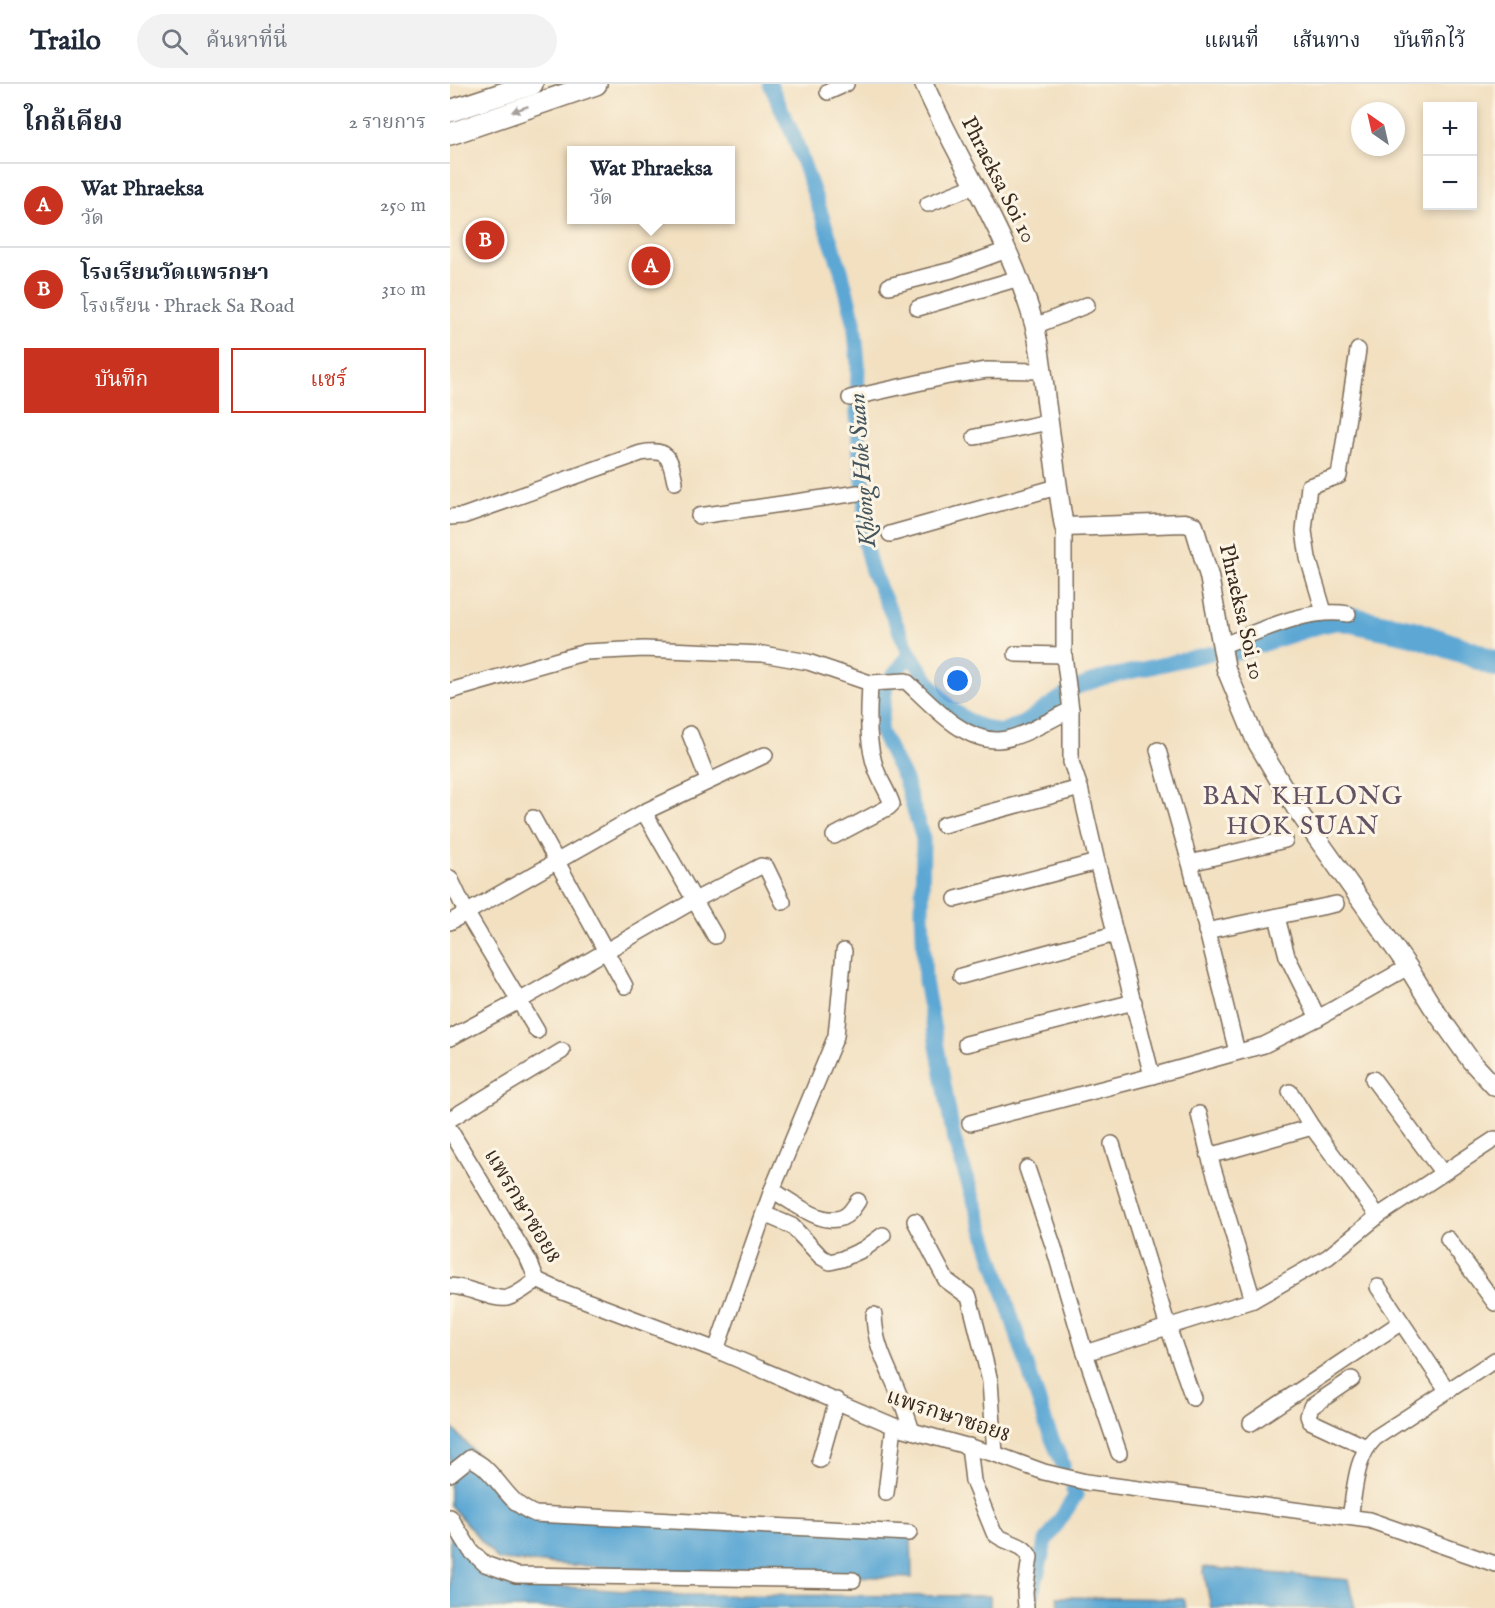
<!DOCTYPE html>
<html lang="th">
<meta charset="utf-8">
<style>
:root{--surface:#fff;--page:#f2f2f3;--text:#1f2937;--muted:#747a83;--line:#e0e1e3;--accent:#c8321e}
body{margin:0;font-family:"IM FELL English","Noto Serif Thai",serif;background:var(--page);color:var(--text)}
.controls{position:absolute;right:18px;top:18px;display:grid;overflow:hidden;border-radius:0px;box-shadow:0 3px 9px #0003}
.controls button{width:54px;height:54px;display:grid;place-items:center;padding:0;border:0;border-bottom:2px solid var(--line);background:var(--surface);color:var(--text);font:30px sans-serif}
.compass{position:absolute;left:901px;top:18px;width:54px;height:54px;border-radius:50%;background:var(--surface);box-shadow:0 3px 9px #0003;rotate:326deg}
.you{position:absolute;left:508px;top:597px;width:21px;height:21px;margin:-15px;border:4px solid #fff;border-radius:50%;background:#1a73e8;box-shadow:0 0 0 9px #1a73e833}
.badge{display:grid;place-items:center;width:39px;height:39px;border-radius:50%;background:var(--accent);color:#fff;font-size:20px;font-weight:700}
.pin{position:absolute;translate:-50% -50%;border:3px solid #fff;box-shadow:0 2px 6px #0006}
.popup{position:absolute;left:117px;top:62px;width:168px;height:78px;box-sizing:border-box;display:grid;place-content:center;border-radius:0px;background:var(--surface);filter:drop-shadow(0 2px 4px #0005);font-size:20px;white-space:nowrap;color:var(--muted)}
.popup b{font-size:22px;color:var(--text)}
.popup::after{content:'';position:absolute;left:50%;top:100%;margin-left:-12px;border:12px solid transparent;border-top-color:var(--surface)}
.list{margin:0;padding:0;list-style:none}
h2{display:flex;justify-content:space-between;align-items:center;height:78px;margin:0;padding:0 24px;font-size:26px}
h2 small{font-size:20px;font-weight:400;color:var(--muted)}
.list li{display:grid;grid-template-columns:39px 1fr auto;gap:18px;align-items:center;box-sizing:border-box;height:84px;padding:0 24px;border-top:2px solid var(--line)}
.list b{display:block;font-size:22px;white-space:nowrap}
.list p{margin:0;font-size:20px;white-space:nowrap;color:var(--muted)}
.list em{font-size:20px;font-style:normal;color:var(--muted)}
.actions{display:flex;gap:12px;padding:18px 24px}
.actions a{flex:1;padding:14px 0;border:2px solid var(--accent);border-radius:0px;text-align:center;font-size:21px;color:var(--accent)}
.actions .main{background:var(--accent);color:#fff}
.icon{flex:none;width:33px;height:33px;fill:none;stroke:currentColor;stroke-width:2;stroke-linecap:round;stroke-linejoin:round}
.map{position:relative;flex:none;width:1045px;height:1524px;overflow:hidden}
header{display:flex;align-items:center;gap:36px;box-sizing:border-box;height:84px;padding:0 30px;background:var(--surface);border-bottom:2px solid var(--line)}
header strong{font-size:28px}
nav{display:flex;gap:33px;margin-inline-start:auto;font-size:21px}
.search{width:420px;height:54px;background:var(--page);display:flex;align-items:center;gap:15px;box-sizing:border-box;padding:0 21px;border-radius:33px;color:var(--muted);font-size:22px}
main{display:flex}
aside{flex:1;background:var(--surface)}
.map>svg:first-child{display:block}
</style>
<header>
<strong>Trailo</strong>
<div class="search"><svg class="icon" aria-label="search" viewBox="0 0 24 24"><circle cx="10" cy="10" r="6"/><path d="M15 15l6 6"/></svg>ค้นหาที่นี่</div>
<nav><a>แผนที่</a><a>เส้นทาง</a><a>บันทึกไว้</a></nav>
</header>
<main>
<aside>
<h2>ใกล้เคียง<small>2 รายการ</small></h2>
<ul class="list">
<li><span class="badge">A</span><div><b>Wat Phraeksa</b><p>วัด</p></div><em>250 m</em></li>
<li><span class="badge">B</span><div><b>โรงเรียนวัดแพรกษา</b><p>โรงเรียน · Phraek Sa Road</p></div><em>310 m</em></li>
</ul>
<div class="actions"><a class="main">บันทึก</a><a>แชร์</a></div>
</aside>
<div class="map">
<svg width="1045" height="1524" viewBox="0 0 1045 1524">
<rect width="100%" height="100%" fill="#fcf5e5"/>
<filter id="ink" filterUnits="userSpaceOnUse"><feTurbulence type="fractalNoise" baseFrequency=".0167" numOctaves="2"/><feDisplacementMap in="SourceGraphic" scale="12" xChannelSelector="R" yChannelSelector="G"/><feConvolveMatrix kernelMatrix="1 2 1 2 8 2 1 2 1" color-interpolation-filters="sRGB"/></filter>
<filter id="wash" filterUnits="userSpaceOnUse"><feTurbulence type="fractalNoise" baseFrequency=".008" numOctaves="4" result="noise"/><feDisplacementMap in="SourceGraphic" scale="24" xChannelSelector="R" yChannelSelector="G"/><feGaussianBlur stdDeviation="1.35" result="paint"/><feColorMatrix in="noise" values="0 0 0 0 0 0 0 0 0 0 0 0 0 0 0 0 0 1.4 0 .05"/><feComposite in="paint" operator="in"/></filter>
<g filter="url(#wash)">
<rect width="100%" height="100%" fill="#f2e0c1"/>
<g fill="#5ba7d4" stroke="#4b6879" stroke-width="1.5">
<polygon points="0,1342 78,1425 461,1449 462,1494 199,1486 48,1476 0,1421"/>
<polygon points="0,1449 26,1482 59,1499 232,1511 540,1512 540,1524 0,1524"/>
<polygon points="753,1483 898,1496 905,1524 761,1524"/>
<polygon points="607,1513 734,1515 736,1524 610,1524"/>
</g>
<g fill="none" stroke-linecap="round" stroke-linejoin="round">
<g stroke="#5ba7d4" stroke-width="15">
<polyline points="320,0 344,53 391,186 404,237 408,280 407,330 409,362 415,413 414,457 422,487 460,570 481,601 500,624 522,639 549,648 573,639 625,604 649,595 762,569"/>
<polyline points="460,570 436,601 430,647 455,696 473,755 472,828 475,897 504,1055 597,1343 613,1381"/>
<polyline points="581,1524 580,1519 595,1459 626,1411 623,1406"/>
</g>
<polyline stroke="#5ba7d4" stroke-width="26" points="784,564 868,537 888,533 963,549 1017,568 1045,580"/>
</g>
</g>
<g filter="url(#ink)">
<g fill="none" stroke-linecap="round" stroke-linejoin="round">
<defs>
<g id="minor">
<polyline points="378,8 396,0"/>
<polyline points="478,120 526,101"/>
<polyline points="439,202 502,186 557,166"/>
<polyline points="468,224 569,194"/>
<polyline points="585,242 637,221"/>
<polyline points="400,314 499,292 537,286 593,287"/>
<polyline points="525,353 599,338"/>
<polyline points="249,432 408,409"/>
<path d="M0 433 13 432 30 426 191 369C218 364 220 373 225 398"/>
<polyline points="614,443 614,571 621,626"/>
<polyline points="440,450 607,403"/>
<polyline points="874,528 858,474 854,447 859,402 889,392 908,266"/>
<path d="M773 561C811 547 857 523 898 530"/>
<polyline points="566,570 614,571"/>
<path d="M0 607 136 568 194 565 313 570 358 578 420 599 456 597C480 619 512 657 548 656 571 655 600 635 621 626V678L630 704 647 778 702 992"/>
<polyline points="240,650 258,696"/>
<polyline points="708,666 740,779 787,968"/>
<polyline points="194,728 265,852"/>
<polyline points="83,734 175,902"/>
<polyline points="493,741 630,704"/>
<path d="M384 752 439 723 442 720C438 708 430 697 426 685 416 656 419 628 420 599"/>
<polyline points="740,779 835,756"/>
<polyline points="0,794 16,828 87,947"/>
<polyline points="506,815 647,778"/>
<polyline points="827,833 837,872 868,934"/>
<polyline points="0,838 194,728 315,671"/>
<polyline points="756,847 886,820"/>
<polyline points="511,892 665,850"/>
<polyline points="0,954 69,917 245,816 311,782 316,783 333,818"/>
<polyline points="516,960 684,918"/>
<polyline points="923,995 992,1088"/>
<polyline points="840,1008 862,1043"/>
<polyline points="749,1030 759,1071"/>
<polyline points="0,1035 112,967"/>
<polyline points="520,1039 702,992 814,961 868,934 958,883"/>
<polyline points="0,1046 79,1177 87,1196 113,1208 266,1266 444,1342 545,1370 594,1388 636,1398 919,1436 1045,1480"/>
<polyline points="662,1060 718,1243 743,1314"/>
<polyline points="577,1084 604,1164 635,1269"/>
<path d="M322 1106C342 1117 378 1149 399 1129 403 1125 405 1121 408 1117"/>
<polyline points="314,1130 342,1142 371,1173 380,1178 392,1175 414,1165 433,1151"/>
<polyline points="465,1137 496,1196 519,1213 540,1297 545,1370"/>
<polyline points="998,1155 1045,1219"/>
<path d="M0 1202C16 1202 45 1217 57 1214 68 1211 78 1202 87 1196"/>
<polyline points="928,1203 997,1306"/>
<polyline points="803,1216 759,1071 774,1068 862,1043 928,1132"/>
<path d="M424 1231C425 1257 432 1271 442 1294 450 1311 456 1329 462 1347"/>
<polyline points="266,1266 322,1106 386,952 394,867"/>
<polyline points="902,1295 861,1323 858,1332 860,1337 916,1363"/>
<polyline points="801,1339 950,1239"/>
<path d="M519 1362 523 1397 544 1449C555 1460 573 1458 580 1473L575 1508 576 1524"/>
<polyline points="669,1369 635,1269 803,1216 878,1173 928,1132 1045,1055"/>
<polyline points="370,1376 387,1316"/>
<path d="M0 1390 20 1374C25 1377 32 1380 36 1385 55 1403 59 1419 85 1430L459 1449"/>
<polyline points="436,1409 444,1342"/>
<polyline points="0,1433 21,1467 35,1480 66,1491 403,1496"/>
<path d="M900 1433C905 1407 905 1373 925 1354L1045 1276"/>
</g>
<path id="tertiary" d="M474 0C510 81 560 153 584 240 591 265 593 291 596 317 602 359 607 401 614 443L735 439 744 442 759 492 776 585 805 655 845 723 958 883 982 922 1021 977 1045 1003"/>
<g id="secondary">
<polyline points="0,27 82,0"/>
<polyline points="0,50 146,0"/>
</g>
</defs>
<use href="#minor" stroke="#7b6a57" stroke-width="18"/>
<use href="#tertiary" stroke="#7b6a57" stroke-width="21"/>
<use href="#secondary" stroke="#7b6a57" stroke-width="24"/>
<use href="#minor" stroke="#fff" stroke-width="15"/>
<use href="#tertiary" stroke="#fff" stroke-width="18"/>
<use href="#secondary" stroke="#fff" stroke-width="21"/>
</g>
<defs><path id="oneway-solid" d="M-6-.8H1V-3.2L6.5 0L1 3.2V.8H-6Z" transform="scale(1.5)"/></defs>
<use fill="#a79f9a" href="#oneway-solid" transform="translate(70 25) rotate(161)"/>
</g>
<g text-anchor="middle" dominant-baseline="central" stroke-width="6" stroke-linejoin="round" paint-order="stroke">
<g font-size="22" fill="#3b2a1e" stroke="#fcf5e5">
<text transform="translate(548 96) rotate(63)">Phraeksa Soi 10</text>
<text transform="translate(791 528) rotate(77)">Phraeksa Soi 10</text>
<text transform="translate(72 1122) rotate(59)">แพรกษาซอย8</text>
<text transform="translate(498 1332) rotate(18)">แพรกษาซอย8</text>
</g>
<g font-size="24" font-style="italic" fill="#46565e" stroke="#fcf5e5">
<text transform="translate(413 386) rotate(-94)">Khlong Hok Suan</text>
</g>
<g font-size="26" letter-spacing="1.5" fill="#635164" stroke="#fcf5e5">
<text x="853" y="712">BAN KHLONG<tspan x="853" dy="30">HOK SUAN</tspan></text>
</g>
</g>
</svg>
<div class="controls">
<button>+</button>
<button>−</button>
</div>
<svg class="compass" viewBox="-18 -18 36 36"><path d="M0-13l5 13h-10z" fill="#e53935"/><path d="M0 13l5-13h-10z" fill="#747a83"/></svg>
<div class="you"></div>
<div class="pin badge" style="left:201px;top:182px">A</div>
<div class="popup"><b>Wat Phraeksa</b>วัด</div>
<div class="pin badge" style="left:35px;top:156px">B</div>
</div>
</main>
